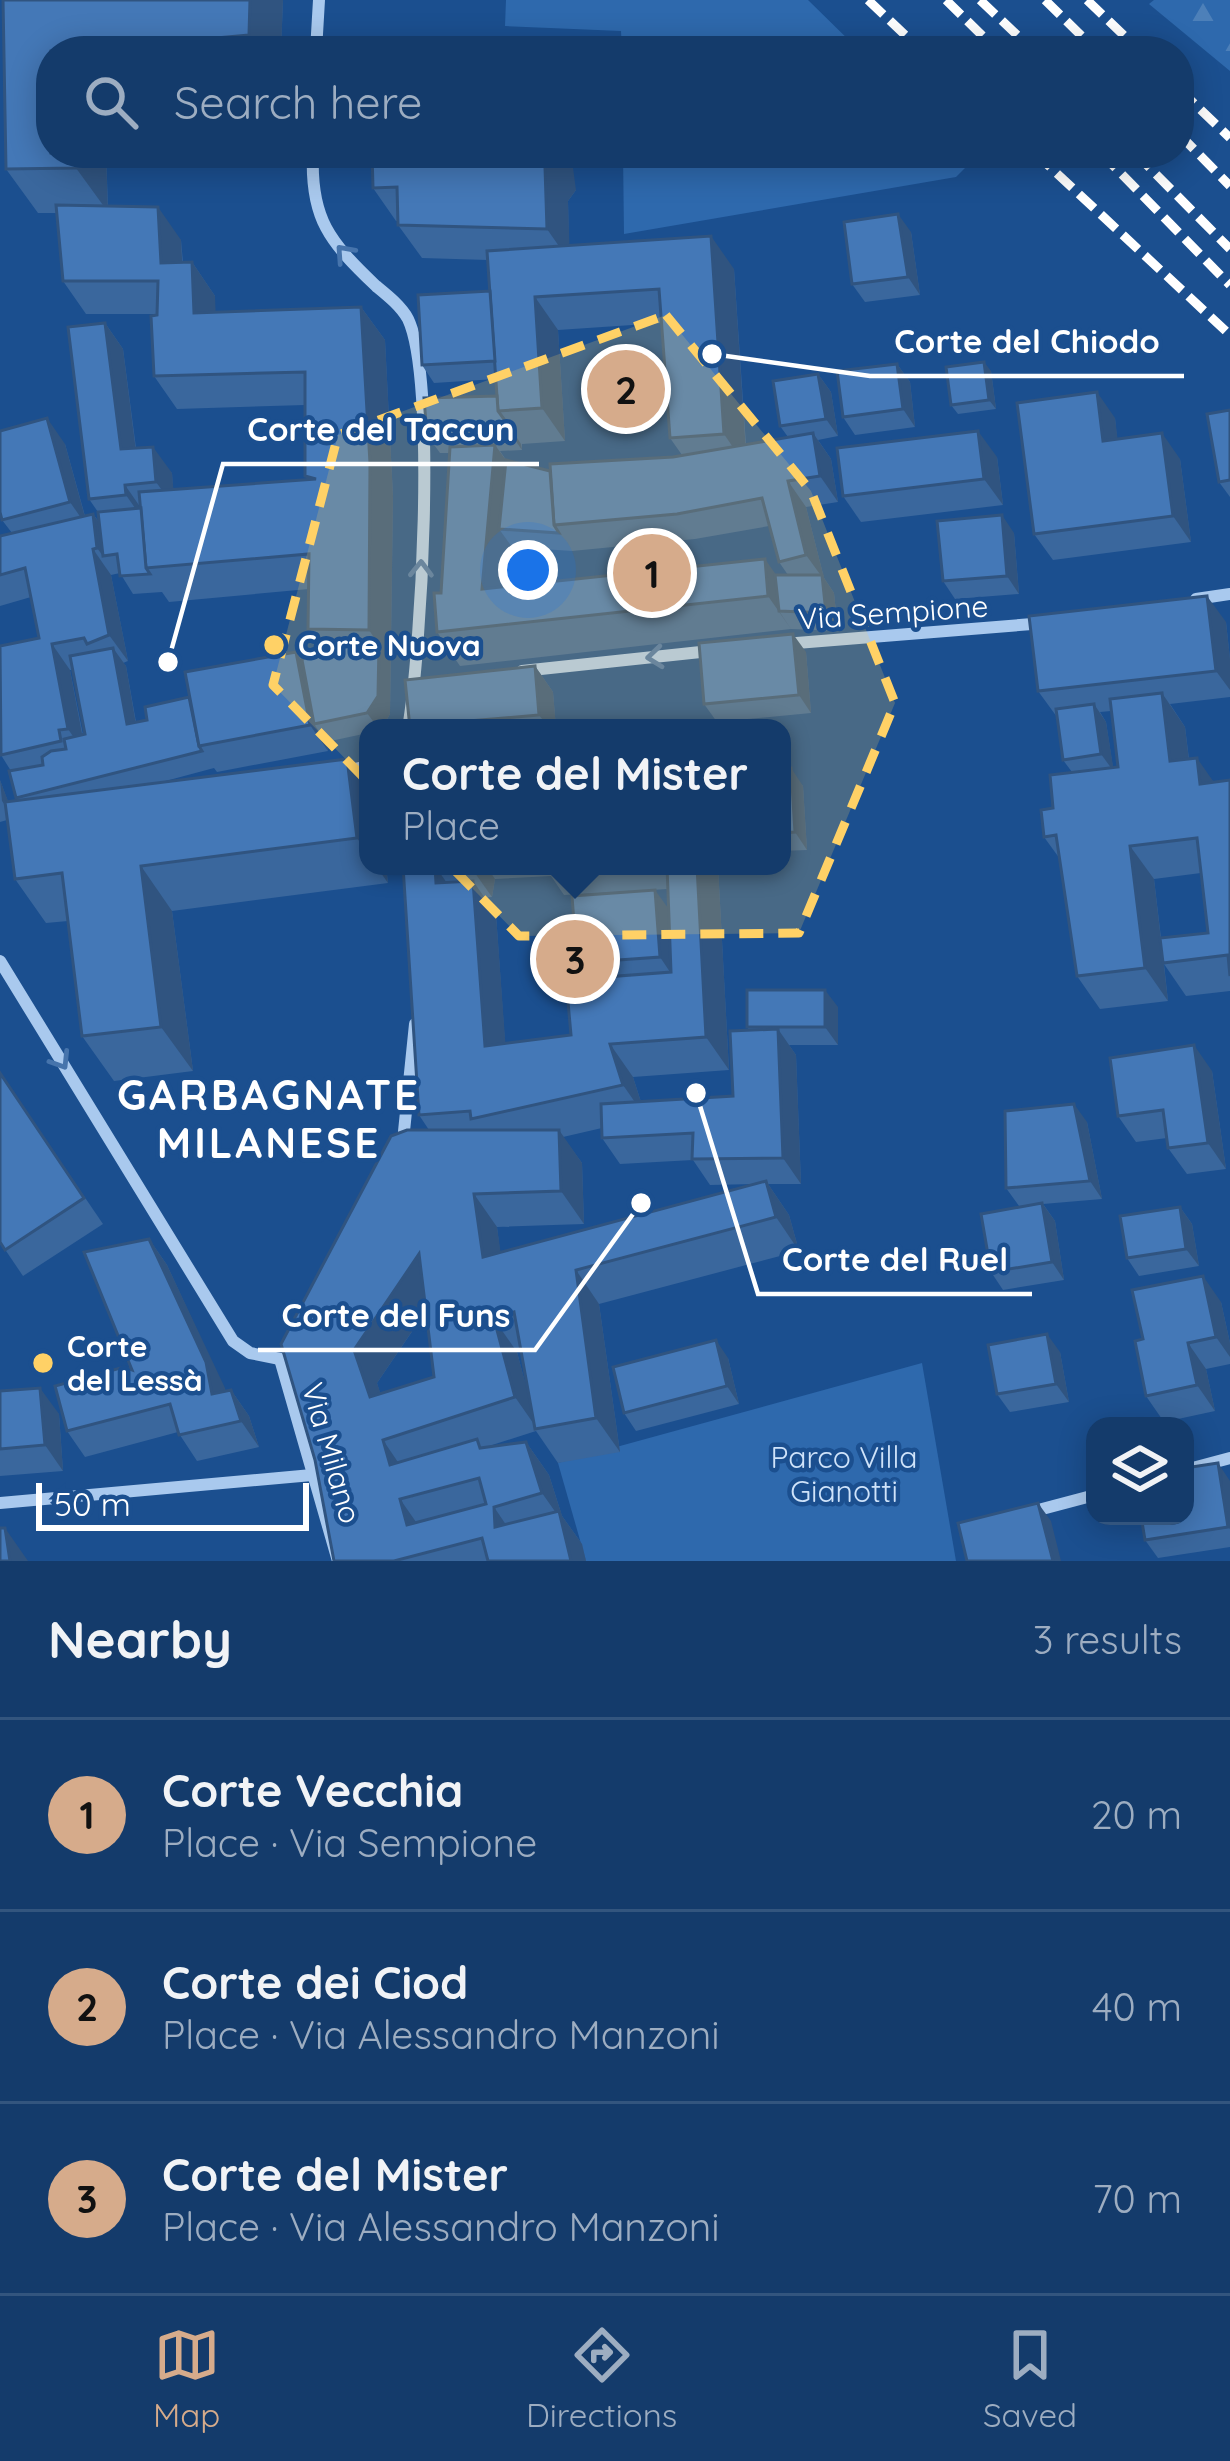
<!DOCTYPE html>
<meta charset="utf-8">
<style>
:root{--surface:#143b6b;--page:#1d4271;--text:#f1f3f6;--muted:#9dadc1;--line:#33557e;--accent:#d6ab8b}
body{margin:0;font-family:Quicksand,sans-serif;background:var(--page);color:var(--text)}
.controls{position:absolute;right:36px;bottom:36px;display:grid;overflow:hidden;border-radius:24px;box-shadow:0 6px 30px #0003}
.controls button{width:108px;height:108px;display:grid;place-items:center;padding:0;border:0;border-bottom:3px solid var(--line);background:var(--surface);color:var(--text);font:60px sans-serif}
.scale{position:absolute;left:36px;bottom:30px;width:273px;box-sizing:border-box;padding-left:12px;border:6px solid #fff;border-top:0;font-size:33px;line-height:42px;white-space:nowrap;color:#fff;-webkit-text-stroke:9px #1b4f8f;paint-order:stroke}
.you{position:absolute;left:528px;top:570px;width:42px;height:42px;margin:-30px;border:9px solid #fff;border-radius:50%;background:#1a73e8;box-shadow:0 0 0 18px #1a73e833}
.badge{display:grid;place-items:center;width:78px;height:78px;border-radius:50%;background:var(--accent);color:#111;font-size:39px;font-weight:700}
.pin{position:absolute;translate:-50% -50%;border:6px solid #fff;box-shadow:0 3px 12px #0006}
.popup{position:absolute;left:359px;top:719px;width:432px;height:156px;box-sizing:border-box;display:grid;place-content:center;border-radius:24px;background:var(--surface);filter:drop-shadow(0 3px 9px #0005);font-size:39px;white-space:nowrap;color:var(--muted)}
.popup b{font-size:45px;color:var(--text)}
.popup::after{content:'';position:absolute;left:50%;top:100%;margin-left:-24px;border:24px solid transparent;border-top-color:var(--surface)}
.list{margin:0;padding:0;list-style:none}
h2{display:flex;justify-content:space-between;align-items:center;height:156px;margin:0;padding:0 48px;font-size:51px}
h2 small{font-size:39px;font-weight:400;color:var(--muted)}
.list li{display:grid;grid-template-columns:78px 1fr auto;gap:36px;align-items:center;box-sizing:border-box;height:192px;padding:0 48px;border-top:3px solid var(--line)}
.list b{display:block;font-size:45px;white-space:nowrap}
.list p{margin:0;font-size:39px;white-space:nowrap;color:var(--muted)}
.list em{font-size:39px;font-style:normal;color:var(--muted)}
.icon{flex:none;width:66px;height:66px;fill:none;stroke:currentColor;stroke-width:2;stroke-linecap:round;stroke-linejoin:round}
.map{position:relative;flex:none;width:1230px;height:1561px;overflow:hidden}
.search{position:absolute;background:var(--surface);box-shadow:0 6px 30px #0003;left:36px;right:36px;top:36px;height:132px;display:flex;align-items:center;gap:30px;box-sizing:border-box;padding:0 42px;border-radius:48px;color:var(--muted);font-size:45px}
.sheet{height:732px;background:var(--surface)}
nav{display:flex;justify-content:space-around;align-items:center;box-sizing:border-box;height:168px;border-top:3px solid var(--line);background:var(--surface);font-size:33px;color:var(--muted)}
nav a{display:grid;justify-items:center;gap:6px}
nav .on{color:var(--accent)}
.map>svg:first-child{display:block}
</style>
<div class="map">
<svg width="1230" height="1561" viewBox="0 0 1230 1561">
<defs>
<pattern id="forest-firs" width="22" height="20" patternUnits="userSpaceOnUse" patternTransform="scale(3)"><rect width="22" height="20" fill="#2e69ad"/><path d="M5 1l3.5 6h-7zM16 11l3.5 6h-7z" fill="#4d80b9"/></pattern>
</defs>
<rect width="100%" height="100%" fill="#1b4f8f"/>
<g fill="#2e69ad">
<polygon points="506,0 808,0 860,51 622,51 621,31 505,26"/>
<polygon points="623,153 978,153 979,154 956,177 624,234"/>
<polygon points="922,1363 956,1561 586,1561 558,1463"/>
</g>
<polygon fill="url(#forest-firs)" points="1154,0 1230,0 1230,71 1149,4"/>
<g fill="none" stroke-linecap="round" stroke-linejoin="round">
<g stroke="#a9c9ee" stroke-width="12">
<polyline points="316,51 319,0"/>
<path d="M313 153C310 219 330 242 376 286 387 295 401 306 408 319 437 380 421 655 408 728"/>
<polyline points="1196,599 1230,594"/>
<polyline points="784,644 1045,623"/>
<polyline points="522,671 710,651"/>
<polyline points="342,772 368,766"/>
<polyline points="0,961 233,1341 250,1353 280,1359"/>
<polyline points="403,1141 415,1024"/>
<polyline points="280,1359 338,1561"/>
<polyline points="1185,1470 1230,1458"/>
<polyline points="0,1503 312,1475"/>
<polyline points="1027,1513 1095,1495"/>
</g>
<g stroke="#fff" stroke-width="9" stroke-dasharray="21 9" stroke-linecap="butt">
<polyline points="868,0 922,51"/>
<polyline points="946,0 998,51"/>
<polyline points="980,0 1034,51"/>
<polyline points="1045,0 1097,51"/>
<polyline points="1087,0 1140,51"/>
<polyline points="1179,89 1230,138"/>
<polyline points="1179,134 1230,186"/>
<polyline points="1035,153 1230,335"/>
<polyline points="1101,153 1230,285"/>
<polyline points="1135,153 1230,249"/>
</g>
</g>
<g fill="#3a679d" fill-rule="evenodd">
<path d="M3 0H283L281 51H51V153H106L108 206 181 240 183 263 192 262 215 296V312L361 307 385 340 393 496 390 714 382 728H368V733L326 742 328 751 217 772 214 768 158 783 347 759 368 790V866H386L388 883 172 911 193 1071 114 1081 82 1036 68 921 46 923 15 879 7 820 0 822V780L8 802 17 800 11 771 1 755 39 638 31 597 0 606V536L12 533 2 520 65 444 85 516 93 514 99 522 98 512 89 499 105 323 123 349 136 448 172 473 173 490 308 480 305 476V405L177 409 154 376 157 314H86L63 281 57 213H38L6 169ZM120 573 133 594 162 592 169 602 309 589 308 629 319 644 302 660 296 652 189 697 147 720 136 722 126 666 123 663 128 661 111 575ZM70 670H73L85 734 83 735Z"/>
<path d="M372 153 576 190 568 201 569 245 734 269 746 445 788 437 780 426 818 374 831 392 838 436 818 440 831 459 838 502 806 507 824 578 834 593 838 631 791 629 460 666 437 632 450 453H440L427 435 497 396 496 379 434 383 422 365 490 291 488 260 422 258 398 225V221H396L373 188ZM662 323 670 438 682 455 550 471 506 460 500 451 522 450V444L565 441 558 330ZM769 526 779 562 788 575 509 586 512 547 572 551 695 539Z"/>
<polygon points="911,232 920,295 865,302 852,284"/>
<polygon points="897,364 910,382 915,427 855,435 843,417"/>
<polygon points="991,371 996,409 958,414 951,405"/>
<polygon points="1230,410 1230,497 1219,482"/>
<polygon points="1115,418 1117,439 1180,459 1191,542 1053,560 1034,534"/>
<polygon points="997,457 1003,505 861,522 843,496"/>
<polygon points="1014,533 1019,594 955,599 943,581"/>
<path d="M1226 622 1230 659V697L1170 704 1185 727 1189 759 1214 782 1230 780V991L1186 996 1164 964 1168 1001 1100 1009 1077 976 1060 859 1044 837 1053 808 1072 772 1063 760 1057 717 1038 691ZM1111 711 1118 767 1113 768 1106 722 1100 712ZM1201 873 1208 933 1161 938 1154 879Z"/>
<polygon points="806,652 811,713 717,722 704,704"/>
<polygon points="535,666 553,692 556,728 410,728"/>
<polygon points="782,768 803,786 807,850 782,851"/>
<path d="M403 866H718L729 1070 633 1077 641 1102 733 1096 749 1030 747 1027 838 1007V1045H789L796 1055 801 1184H768L789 1215 799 1251 599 1304 620 1452 558 1463 536 1431 486 1447 526 1442 549 1475 562 1516 582 1544 586 1561H334L429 1130 419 1115ZM551 876 564 895 668 889 670 939 668 908 577 963 588 978 571 1035 505 1043 496 914 484 898 492 897 495 879ZM602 1128V1138L620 1164 693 1160 710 1185 755 1184 500 1252 497 1227 584 1224 582 1163 563 1137ZM426 1311 434 1377 380 1393 377 1383ZM521 1351 529 1398 517 1352Z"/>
<polygon points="1212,1071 1226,1169 1187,1174 1168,1148 1167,1138 1136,1142 1118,1116"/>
<polygon points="0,1073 103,1224 23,1276 0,1242"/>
<polygon points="1087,1122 1102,1199 1043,1204 1055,1221 1064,1280 1003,1290 991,1272 1035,1205 1019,1206 1006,1188"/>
<polygon points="1180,1207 1192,1224 1199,1266 1139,1276 1127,1258"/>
<polygon points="149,1239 167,1265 225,1391 231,1390 249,1416 259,1447 197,1461 178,1432 85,1457 67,1431 132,1370"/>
<polygon points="1221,1302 1230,1343 1230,1364 1206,1369 1215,1411 1164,1422 1146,1396 1143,1339"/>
<polygon points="1060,1352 1069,1402 1010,1412 997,1394"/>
<polygon points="728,1358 739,1404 636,1431 624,1413"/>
<polygon points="0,1391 59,1414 63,1471 0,1476"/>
<polygon points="1230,1481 1230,1547 1158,1558 1145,1540"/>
</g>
<g fill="#305480">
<polygon points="250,0 283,0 281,51 260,51 249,35"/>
<polygon points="76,153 106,153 108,212 76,168"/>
<polygon points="552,153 571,153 576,190 568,201 570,262 547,229 545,167"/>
<polygon points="158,207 181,240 184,296 161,263"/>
<polygon points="898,214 911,232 920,295 908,277"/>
<polygon points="711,236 734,269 747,468 724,434"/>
<polygon points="192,262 215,296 217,346 194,313"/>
<polygon points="535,297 558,330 565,441 542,408"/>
<polygon points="361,307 385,340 393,496 390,714 382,728 378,728 367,713 379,645 369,630"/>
<polygon points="105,323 123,349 139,475 121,449"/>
<polygon points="984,362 991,371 996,409 989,400"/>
<polygon points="897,364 910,382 915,427 903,409"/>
<polygon points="818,374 831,392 838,436 826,419"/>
<polygon points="1097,392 1115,418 1121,467 1103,441"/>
<polygon points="47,418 65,444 88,528 70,502"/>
<polygon points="509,426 521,444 522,450 510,433"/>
<polygon points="978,431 997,457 1003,505 984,479"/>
<polygon points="813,433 831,459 838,502 820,476"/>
<polygon points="1162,433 1180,459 1191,542 1173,516"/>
<polygon points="495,445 519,478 499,529 512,547 505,622 482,589"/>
<polygon points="153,447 172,473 175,508 156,482"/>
<polygon points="788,481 806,507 824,578 834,593 838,631 826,613 822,577 806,555"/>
<polygon points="125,485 143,511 144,521 126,495"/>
<polygon points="93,514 112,540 103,556 97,548"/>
<polygon points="1002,515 1014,533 1019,594 1007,576"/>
<polygon points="93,549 111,575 128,661 109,635"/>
<polygon points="765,559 788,592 779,611 791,629 768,596"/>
<polygon points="1207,596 1226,622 1230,659 1230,690 1216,671"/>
<polygon points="793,634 806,652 811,713 799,695"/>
<polygon points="52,644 70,670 86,755 68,729"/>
<polygon points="113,648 126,666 139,742 127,724"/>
<polygon points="296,652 314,678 314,724 326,742 328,751 310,725"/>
<polygon points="535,666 553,692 556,728 549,728 539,715"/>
<polygon points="1162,693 1185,727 1193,794 1170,761"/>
<polygon points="1094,704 1106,722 1114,772 1101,754"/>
<polygon points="1197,758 1220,791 1200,784"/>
<polygon points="347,759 368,790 368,854 357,838"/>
<polygon points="791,768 803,786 807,850 795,832"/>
<polygon points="0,780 15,819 2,801"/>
<polygon points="1130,846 1154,879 1168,1001 1145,968"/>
<polygon points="141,866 172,911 193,1071 161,1027"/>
<polygon points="376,866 386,866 388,883"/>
<polygon points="435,866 459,900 436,883"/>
<polygon points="470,866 486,866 495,879 492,897"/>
<polygon points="697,866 718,866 729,1070 706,1037"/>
<polygon points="473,881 496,914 508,1079 485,1046"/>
<polygon points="655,890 668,908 672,975 660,957"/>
<polygon points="825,990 838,1007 838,1045 825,1027"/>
<polygon points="778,1029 796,1055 801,1184 783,1158"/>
<polygon points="610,1044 633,1077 646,1118 623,1085"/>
<polygon points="1194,1045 1212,1071 1226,1169 1208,1143"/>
<polygon points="1074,1104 1087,1122 1102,1199 1090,1181"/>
<polygon points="559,1130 582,1163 584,1224 561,1191"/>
<polygon points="766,1181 789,1215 799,1251 776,1217"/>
<polygon points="474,1194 497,1227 506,1290 483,1257"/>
<polygon points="1042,1203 1055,1221 1064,1280 1052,1262"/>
<polygon points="1180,1207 1192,1224 1199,1266 1186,1249"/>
<polygon points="149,1239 167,1265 225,1388 230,1420 212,1394"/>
<polygon points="419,1254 442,1287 377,1383 393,1430 370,1397 354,1350"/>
<polygon points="576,1270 599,1304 620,1452 596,1418"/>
<polygon points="1203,1276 1221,1302 1230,1343 1230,1357 1216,1337"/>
<polygon points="494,1319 517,1352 538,1430 515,1397"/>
<polygon points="1047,1334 1060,1352 1069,1402 1056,1384"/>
<polygon points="716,1340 728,1358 739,1404 727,1386"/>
<polygon points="1188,1343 1206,1369 1215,1411 1197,1385"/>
<polygon points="40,1388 59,1414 63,1471 45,1445"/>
<polygon points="231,1390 249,1416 259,1447 241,1421"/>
<polygon points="383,1440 406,1474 413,1498 390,1465"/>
<polygon points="526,1442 549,1475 562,1516 582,1544 586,1561 571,1561 561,1520 542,1493"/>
<polygon points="1218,1463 1230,1481 1230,1529 1228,1527"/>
<polygon points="400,1499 423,1532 407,1525"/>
<polygon points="1038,1503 1051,1521 1061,1561 1053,1561"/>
<polygon points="494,1507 517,1541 495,1527"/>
<polygon points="5,1528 28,1561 10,1561"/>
</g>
<g fill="#4478b7" stroke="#305480" stroke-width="3" fill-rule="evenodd">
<polygon points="3,0 250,0 249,35 74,51 51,51 51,153 76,153 76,168 6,169"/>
<polygon points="372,153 552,153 553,157 545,167 547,229 398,225 397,187 373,188"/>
<polygon points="56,205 158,207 161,263 192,262 194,313 361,307 370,463 369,630 308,629 309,554 146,568 139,492 316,479 305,476 305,372 154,376 151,316 157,315 158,281 63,281"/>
<polygon points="898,214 908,277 852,284 844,222"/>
<polygon points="711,236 724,434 670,438 659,289 535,297 542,408 498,411 487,251"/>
<polygon points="490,291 495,361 422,365 418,295"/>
<polygon points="105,323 121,449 153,447 156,482 125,485 126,495 89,499 68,327"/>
<polygon points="984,362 989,400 951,405 946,367"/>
<polygon points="897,364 903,409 843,417 837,371"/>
<polygon points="818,374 826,419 780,426 773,381"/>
<polygon points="1097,392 1103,441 1162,433 1173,516 1034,534 1017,403"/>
<polygon points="497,396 498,411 509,426 510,433 427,435 424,398"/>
<polygon points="1230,410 1230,480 1219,482 1207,414"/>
<polygon points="47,418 70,502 2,520 0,512 0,431"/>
<polygon points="978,431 984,479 843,496 837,448"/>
<polygon points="813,433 820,476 788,481 806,555 779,562 762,498 677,514 554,525 550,464 673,457"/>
<polygon points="495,445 482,589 765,559 768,596 437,632 434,593 441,593 450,447"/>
<polygon points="506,460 550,471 554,525 559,533 499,529"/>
<polygon points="141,508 146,568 150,574 120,576 117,554 103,556 98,512"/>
<polygon points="93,514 97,548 93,549 109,635 87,644 84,638 52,644 68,729 59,730 61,741 1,755 0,646 39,638 25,568 0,575 0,536"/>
<polygon points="1002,515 1007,576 943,581 937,521"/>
<polygon points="775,575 822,575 826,613 779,611"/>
<polygon points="1207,596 1216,671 1038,691 1029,616"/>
<polygon points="793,634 799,695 704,704 699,643"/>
<polygon points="319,644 379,645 378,696 367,713 314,724 302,660"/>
<polygon points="113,648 127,724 147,720 145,707 189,697 199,746 202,751 16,798 9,771 43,765 42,757 51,751 66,749 64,739 85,734 70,656"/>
<polygon points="296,652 310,725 199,746 185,672"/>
<polygon points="535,666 539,715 470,721 470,728 410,728 405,680"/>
<polygon points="1162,693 1170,761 1197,758 1200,784 1230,780 1230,976 1228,955 1163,963 1160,938 1208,933 1197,838 1130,846 1145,968 1077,976 1056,835 1044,837 1041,810 1053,808 1050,775 1118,767 1110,699"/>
<polygon points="1094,704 1101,754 1063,760 1056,709"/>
<polygon points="630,724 631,728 602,728 602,726"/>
<polygon points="347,759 357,838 141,866 161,1027 82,1036 62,873 15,879 5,802"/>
<polygon points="782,768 791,768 795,832 782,833"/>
<polygon points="403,866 441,866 435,866 436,883 473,881 485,1046 571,1035 566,980 671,972 667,866 697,866 706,1037 610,1044 623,1085 471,1119 470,1111 419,1115"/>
<polygon points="655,890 660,957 577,963 572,896"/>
<rect x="747" y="990" width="78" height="37"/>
<polygon points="778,1029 783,1158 692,1159 693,1133 602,1138 601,1104 733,1096 730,1031"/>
<polygon points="1194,1045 1208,1143 1168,1148 1163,1110 1118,1116 1110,1058"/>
<polygon points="0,1073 84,1198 5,1250 0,1242"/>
<polygon points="1074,1104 1090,1181 1006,1188 1005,1111"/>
<path d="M407 1130H559L561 1191 474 1194 483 1257 766 1181 776 1217 576 1270 596 1418 535 1429 514 1312 494 1319 515 1397 383 1440 390 1465 477 1439 480 1448 526 1442 542 1493 494 1507 495 1527 559 1511 571 1561H488L482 1538 394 1561H334L315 1460 281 1344 391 1136ZM419 1254 434 1377 370 1397 354 1350ZM479 1478 486 1504 407 1525 400 1499Z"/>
<polygon points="1042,1203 1052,1262 991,1272 981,1214"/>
<polygon points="1180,1207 1186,1249 1127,1258 1120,1216"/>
<polygon points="149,1239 206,1362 212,1394 231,1390 241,1421 179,1435 170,1404 67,1431 55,1386 124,1367 132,1370 84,1252"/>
<polygon points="1203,1276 1216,1337 1188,1343 1197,1385 1146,1396 1135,1341 1143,1339 1132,1290"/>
<polygon points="1047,1334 1056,1384 997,1394 988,1345"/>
<polygon points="716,1340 727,1386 624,1413 613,1367"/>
<polygon points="40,1388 45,1445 0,1449 0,1391"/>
<polygon points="1218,1463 1228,1527 1145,1540 1141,1516 1185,1516 1185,1468"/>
<polygon points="1038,1503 1053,1561 967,1561 958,1523"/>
<polygon points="0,1528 5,1528 10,1561 0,1561"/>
</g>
<defs><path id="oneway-chevron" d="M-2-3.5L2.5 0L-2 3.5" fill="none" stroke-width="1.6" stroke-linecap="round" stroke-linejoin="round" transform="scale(3)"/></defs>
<g stroke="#4674ac">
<use href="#oneway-chevron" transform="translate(344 253) rotate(-132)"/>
<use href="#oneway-chevron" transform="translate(421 569) rotate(-89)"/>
<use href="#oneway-chevron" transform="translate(655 657) rotate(174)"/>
<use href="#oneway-chevron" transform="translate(61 1061) rotate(58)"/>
</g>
<path fill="#ffd166" fill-opacity="0.2" stroke="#ffd166" stroke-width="9" stroke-dasharray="24 15" stroke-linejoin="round" d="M666 315 811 491 895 703 799 933 519 936 273 685 338 435Z"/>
<g fill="#ffd166" stroke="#1b4f8f" stroke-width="4.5">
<circle cx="274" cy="645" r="12"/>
<circle cx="43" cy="1363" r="12"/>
</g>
<g text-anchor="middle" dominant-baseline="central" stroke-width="9" stroke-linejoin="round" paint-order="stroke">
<g font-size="30" fill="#fff" stroke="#1b4f8f">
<text transform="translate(893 612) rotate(-4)">Via Sempione</text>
<text transform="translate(332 1453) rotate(74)">Via Milano</text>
</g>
<g font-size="30" font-weight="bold" fill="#fff" stroke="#1b4f8f" text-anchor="start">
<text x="298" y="645">Corte Nuova</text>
<text x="67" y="1346">Corte<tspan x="67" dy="34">del Lessà</tspan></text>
</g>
<g font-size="30" fill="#cfe3fa" stroke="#1b4f8f">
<text x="844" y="1457">Parco Villa<tspan x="844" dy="34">Gianotti</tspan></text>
</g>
<g font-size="42" font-weight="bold" letter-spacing="3" fill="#fff" stroke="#1b4f8f">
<text x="269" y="1094">GARBAGNATE<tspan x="269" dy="48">MILANESE</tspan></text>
</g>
</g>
<path fill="none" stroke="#fff" stroke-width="4.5" d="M712 354L870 376H1184M168 662L223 464H539M696 1093L758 1294H1032M641 1203L535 1350H258"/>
<g fill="#fff" stroke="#1b4f8f" stroke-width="4.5">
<circle cx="712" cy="354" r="12"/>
<circle cx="168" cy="662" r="12"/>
<circle cx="696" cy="1093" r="12"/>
<circle cx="641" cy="1203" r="12"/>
</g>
<g font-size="33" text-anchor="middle" font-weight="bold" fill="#fff" stroke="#1b4f8f" stroke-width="9" stroke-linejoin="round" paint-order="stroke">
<text x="1027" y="353">Corte del Chiodo</text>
<text x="381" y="441">Corte del Taccun</text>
<text x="895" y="1271">Corte del Ruel</text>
<text x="396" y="1327">Corte del Funs</text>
</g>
</svg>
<div class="controls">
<button><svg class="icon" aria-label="layers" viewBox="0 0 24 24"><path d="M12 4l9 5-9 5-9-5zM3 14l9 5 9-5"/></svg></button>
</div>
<div class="scale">50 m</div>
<div class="you"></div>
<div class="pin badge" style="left:652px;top:573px">1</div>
<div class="pin badge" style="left:626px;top:389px">2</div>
<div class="pin badge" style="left:575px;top:959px">3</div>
<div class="popup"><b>Corte del Mister</b>Place</div>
<div class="search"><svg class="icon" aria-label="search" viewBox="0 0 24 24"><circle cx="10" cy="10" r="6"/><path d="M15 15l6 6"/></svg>Search here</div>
</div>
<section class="sheet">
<h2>Nearby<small>3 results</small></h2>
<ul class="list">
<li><span class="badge">1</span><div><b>Corte Vecchia</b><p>Place · Via Sempione</p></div><em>20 m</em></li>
<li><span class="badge">2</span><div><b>Corte dei Ciod</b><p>Place · Via Alessandro Manzoni</p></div><em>40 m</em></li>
<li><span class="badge">3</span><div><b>Corte del Mister</b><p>Place · Via Alessandro Manzoni</p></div><em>70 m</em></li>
</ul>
</section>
<nav>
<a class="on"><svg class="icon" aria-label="map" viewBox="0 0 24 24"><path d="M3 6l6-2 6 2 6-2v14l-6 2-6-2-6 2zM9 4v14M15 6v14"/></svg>Map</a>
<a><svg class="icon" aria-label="directions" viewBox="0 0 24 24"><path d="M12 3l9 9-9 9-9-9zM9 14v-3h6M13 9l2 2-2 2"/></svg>Directions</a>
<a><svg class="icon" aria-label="saved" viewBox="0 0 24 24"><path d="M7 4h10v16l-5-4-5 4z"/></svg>Saved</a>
</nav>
